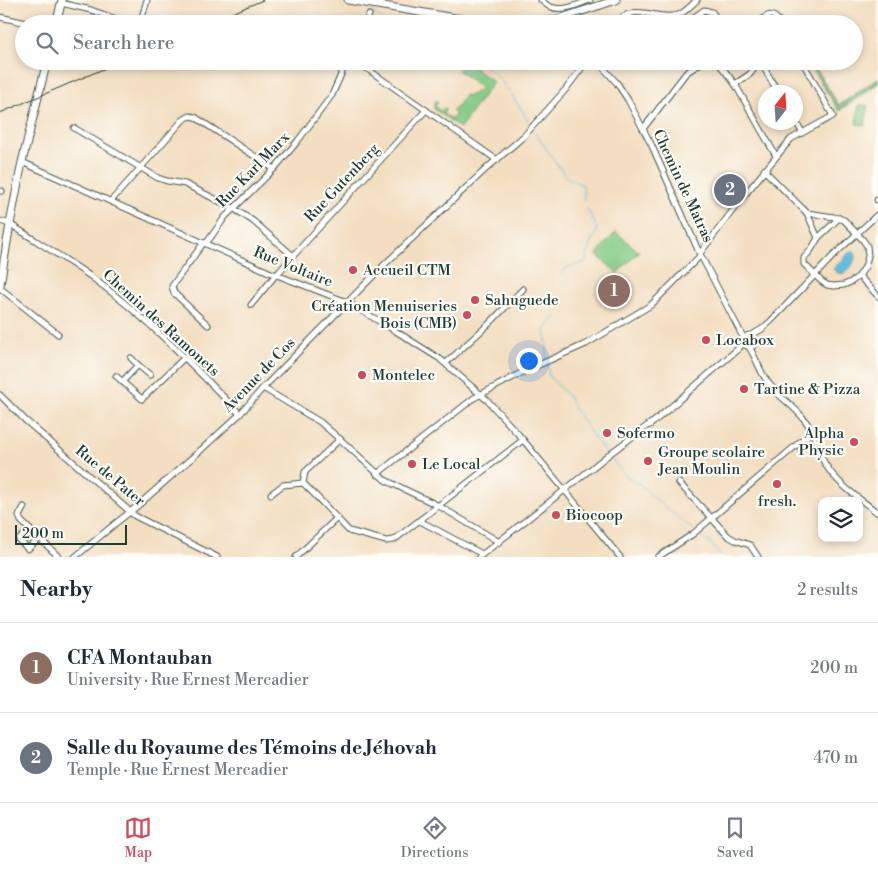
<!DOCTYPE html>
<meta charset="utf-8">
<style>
:root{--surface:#fff;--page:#f6f6f7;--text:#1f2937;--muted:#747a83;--line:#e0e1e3;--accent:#d1495b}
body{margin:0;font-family:"Libre Bodoni",serif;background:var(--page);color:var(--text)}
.controls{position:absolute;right:15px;bottom:15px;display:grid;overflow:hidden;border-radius:10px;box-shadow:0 2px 8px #0003}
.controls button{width:45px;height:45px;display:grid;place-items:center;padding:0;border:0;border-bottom:1px solid var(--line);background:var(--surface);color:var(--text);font:25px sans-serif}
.compass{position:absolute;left:758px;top:85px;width:45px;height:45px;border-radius:50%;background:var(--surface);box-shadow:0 2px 8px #0003;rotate:17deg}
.scale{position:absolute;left:15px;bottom:12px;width:112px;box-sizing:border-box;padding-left:5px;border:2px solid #1f3d34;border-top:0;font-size:14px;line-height:18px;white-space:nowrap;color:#1f3d34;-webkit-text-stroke:4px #fdfcf7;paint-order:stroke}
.you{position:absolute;left:528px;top:360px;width:18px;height:18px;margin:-12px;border:4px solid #fff;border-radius:50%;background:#1a73e8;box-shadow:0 0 0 8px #1a73e833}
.badge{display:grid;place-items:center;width:32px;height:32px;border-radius:50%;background:var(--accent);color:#fff;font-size:16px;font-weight:700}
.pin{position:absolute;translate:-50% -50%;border:2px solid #fff;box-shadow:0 1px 5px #0006}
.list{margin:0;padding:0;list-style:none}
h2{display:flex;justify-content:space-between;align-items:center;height:65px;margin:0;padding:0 20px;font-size:21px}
h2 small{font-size:16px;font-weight:400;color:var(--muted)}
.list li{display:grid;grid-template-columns:32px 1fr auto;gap:15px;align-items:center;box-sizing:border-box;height:90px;padding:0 20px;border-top:1px solid var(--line)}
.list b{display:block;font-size:19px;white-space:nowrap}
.list p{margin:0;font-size:16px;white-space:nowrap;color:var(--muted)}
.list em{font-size:16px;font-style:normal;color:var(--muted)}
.icon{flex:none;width:28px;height:28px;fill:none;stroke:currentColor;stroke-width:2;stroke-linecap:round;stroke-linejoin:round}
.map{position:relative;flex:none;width:878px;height:557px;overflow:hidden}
.search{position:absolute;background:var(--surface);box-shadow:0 2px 8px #0003;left:15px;right:15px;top:15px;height:55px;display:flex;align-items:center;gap:12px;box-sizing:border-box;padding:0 18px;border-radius:28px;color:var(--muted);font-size:19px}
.sheet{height:245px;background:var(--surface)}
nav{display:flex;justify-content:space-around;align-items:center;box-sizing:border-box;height:70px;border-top:1px solid var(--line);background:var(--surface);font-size:14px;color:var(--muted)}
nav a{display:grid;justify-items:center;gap:2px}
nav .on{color:var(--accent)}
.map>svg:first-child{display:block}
</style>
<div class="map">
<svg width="878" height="557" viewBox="0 0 878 557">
<defs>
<pattern id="forest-firs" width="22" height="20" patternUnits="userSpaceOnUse" patternTransform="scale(1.25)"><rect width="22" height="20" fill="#69ad72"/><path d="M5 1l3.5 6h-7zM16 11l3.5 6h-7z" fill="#568e5e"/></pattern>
</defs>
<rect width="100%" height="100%" fill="#fdfcf7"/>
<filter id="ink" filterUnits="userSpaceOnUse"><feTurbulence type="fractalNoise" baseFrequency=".02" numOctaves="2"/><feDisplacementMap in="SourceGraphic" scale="10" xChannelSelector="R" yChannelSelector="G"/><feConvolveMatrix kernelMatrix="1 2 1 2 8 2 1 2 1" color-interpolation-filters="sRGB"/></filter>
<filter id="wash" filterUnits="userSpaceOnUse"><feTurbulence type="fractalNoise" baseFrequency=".0096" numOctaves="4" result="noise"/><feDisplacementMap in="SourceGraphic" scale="20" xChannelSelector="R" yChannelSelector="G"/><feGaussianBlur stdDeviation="1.12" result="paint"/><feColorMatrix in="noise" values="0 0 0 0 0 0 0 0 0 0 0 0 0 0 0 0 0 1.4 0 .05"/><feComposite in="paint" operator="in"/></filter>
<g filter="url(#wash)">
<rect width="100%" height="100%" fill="#f3dec1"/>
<g fill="#82c984" stroke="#50835c">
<polygon points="464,61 465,61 493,82 460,128 434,109 434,103 436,100 438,102 435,107 441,111 444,108 446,109 443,114 452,119 456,114 452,111 454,109 455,109 465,95 469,96 471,94 473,95 477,90 479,92 481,89 476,84 458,70"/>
<polygon points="859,105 868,106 865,126 856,124"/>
<polygon points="616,232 639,252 617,273 597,255 599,251"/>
</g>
<polygon fill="url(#forest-firs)" stroke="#447553" points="807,61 811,61 839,105 878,78 878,83 839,111"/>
<path fill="#60bfde" stroke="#407e89" d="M852 250 856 255C853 266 844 281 833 269Z"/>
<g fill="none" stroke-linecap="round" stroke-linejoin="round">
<g stroke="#60bfde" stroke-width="1">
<polyline points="372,11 387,24"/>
<path d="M478 61C502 75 515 101 530 123"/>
<polyline points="534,131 566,177 583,185 584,200"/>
<path d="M563 273 564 270C571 264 580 266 586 261L591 241 596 235 597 228 596 225 587 209"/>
<polyline points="546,359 547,348 545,331 547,327 556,316"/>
<polyline points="548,365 549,376 568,396 576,411 595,439 606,453"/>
<polyline points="610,458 626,476 643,487 654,498 694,530"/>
<path d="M698 534C707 540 717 547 720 557"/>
</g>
</g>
</g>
<g filter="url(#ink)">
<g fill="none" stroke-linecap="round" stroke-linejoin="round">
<defs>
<g id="minor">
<path d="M541 0C544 2 547 6 551 7 563 12 579 4 590 0"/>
<polyline points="61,3 91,10 130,24"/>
<polyline points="0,17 31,24"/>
<polyline points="140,24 147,0"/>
<polyline points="365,24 369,15"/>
<path d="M615 24C635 0 656 22 678 15 686 12 690 6 697 0"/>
<polyline points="684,24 704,10 712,12 720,24"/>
<path d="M756 24C766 16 772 9 781 24"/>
<polyline points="20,42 24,42"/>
<polyline points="356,61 497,160"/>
<polyline points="597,61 617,83 628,100 652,146 698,250 744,339"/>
<polyline points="717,61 735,84 750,74 760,61"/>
<polyline points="760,61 778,92"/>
<polyline points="735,84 776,156"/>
<polyline points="796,122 802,132"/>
<polyline points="74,128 158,178 167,181 174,182 185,184 233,208 253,221 293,256"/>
<polyline points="643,128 646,125 686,73 704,61"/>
<polyline points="22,162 269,272 347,302 394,330 440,359 487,400 519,435 620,557"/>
<polyline points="764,170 807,213 834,217 844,220 863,240 867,246 868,256 865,267 859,276 851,282 844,285 834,286 827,285 821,281 804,264 804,258 811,250 818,238"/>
<polyline points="0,191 2,191"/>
<polyline points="877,200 878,200"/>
<polyline points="111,201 183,120 190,116 195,117 274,169"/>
<polyline points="807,213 818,238 839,218"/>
<path d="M0 221 10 224C36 241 64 258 90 276 145 316 193 365 240 414"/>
<polyline points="859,276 878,296"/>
<polyline points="0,288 58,334"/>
<polyline points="251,305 274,277 279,272 293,256 426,110"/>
<polyline points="208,325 174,293 172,286 202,245 208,241 225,217 274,169 297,142 332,95 347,61"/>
<circle cx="750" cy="341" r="6"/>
<polyline points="752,335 762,329 771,321 835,254 878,214"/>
<path d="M749 347C756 357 759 370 767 381 777 396 793 405 804 419 815 432 817 449 825 464 838 485 859 498 878 513"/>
<polyline points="131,358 138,365"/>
<polyline points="446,363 491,322 523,289"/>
<polyline points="116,376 142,399 185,357"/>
<polyline points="122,382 138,365 150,375"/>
<polyline points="263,388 320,422 343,442 385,480 439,506 496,540 498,543"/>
<polyline points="0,395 25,420 135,516 217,557"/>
<polyline points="650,425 739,348 744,342"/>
<polyline points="377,474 474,398 525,371 586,344 651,305 699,257 701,252 743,197 791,139 833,116 802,61"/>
<polyline points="303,483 305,472 340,439"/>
<polyline points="679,483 728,536 735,540 750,545 758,557"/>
<polyline points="271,494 283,485 303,483 316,496 349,531 386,541 394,540 523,440"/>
<polyline points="24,507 19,516 21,521 59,557"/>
<polyline points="420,521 482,554"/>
<polyline points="29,530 19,540 28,549 39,539"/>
<polyline points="75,557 116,523 135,508 202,449 240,414 263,388 385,264 487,168 524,136 566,89 587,61"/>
<polyline points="296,557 337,518"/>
<polyline points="479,557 571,485 608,455 651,423"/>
<polyline points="658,557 693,534 807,436 813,433"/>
</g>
<g id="major">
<polyline points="348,0 490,24"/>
<polyline points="56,24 62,0"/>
<polyline points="537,24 558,19 616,0"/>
<polyline points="0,285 10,224 22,162 47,61"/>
</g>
</defs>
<use href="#minor" stroke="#3f5549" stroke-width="7"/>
<use href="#major" stroke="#3f5549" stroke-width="9"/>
<use href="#minor" stroke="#fff" stroke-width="5"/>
<use href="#major" stroke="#fff" stroke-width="7"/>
<g stroke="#1f3d34" stroke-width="1">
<polyline points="206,24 263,0"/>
<polyline points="0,113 122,61"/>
</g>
</g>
</g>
<g fill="#d1495b" stroke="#fdfcf7" stroke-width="2">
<circle cx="353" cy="270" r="5"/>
<circle cx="475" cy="300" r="5"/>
<circle cx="467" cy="315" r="5"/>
<circle cx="706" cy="340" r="5"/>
<circle cx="362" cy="375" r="5"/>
<circle cx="744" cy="389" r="5"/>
<circle cx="607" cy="433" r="5"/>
<circle cx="854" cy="442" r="5"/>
<circle cx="648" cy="461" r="5"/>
<circle cx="412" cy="464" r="5"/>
<circle cx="777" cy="484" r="5"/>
<circle cx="556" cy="515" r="5"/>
</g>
<g text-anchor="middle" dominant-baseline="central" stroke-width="4.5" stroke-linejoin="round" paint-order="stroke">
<g font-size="15" fill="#1f3d34" stroke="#fdfcf7">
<text transform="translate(253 170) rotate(-46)">Rue Karl Marx</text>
<text transform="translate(342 183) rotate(-47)">Rue Gutenberg</text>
<text transform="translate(683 186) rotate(65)">Chemin de Matras</text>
<text transform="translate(293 267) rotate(22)">Rue Voltaire</text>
<text transform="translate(161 323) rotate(42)">Chemin des Ramonets</text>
<text transform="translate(259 375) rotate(-46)">Avenue de Cos</text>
<text transform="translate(110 476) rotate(40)">Rue de Pater</text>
</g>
<g font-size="15" fill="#1f3d34" stroke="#fdfcf7" text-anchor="start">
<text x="363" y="270">Accueil CTM</text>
<text x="485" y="300">Sahuguede</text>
<text x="457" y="306" text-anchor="end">Création Menuiseries<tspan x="457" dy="17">Bois (CMB)</tspan></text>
<text x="716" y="340">Locabox</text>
<text x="372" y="375">Montelec</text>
<text x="754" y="389">Tartine &amp; Pizza</text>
<text x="617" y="433">Sofermo</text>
<text x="844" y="433" text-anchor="end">Alpha<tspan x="844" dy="17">Physic</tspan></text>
<text x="658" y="452">Groupe scolaire<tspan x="658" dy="17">Jean Moulin</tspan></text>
<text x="422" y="464">Le Local</text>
<text x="777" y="501" text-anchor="middle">fresh.</text>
<text x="566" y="515">Biocoop</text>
</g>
</g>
</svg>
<div class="controls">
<button><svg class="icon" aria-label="layers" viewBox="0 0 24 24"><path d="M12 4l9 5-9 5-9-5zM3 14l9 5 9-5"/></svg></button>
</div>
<svg class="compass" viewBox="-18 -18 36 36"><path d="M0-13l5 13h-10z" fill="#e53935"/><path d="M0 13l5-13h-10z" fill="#747a83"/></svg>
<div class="scale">200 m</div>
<div class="you"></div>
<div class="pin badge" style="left:614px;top:291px;background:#8d6e63">1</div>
<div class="pin badge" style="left:730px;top:190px;background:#6b7280">2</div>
<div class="search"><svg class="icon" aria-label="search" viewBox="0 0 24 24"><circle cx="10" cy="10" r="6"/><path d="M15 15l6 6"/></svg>Search here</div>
</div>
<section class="sheet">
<h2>Nearby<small>2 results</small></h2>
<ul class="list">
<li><span class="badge" style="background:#8d6e63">1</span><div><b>CFA Montauban</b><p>University · Rue Ernest Mercadier</p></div><em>200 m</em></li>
<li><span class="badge" style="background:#6b7280">2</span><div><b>Salle du Royaume des Témoins de Jéhovah</b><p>Temple · Rue Ernest Mercadier</p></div><em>470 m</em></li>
</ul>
</section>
<nav>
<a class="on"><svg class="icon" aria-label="map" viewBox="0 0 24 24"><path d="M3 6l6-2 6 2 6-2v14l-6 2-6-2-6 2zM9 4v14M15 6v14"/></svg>Map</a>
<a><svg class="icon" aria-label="directions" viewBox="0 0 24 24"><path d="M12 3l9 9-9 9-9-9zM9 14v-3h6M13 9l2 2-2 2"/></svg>Directions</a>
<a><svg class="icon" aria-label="saved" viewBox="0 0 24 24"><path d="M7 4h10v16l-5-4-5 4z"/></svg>Saved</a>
</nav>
